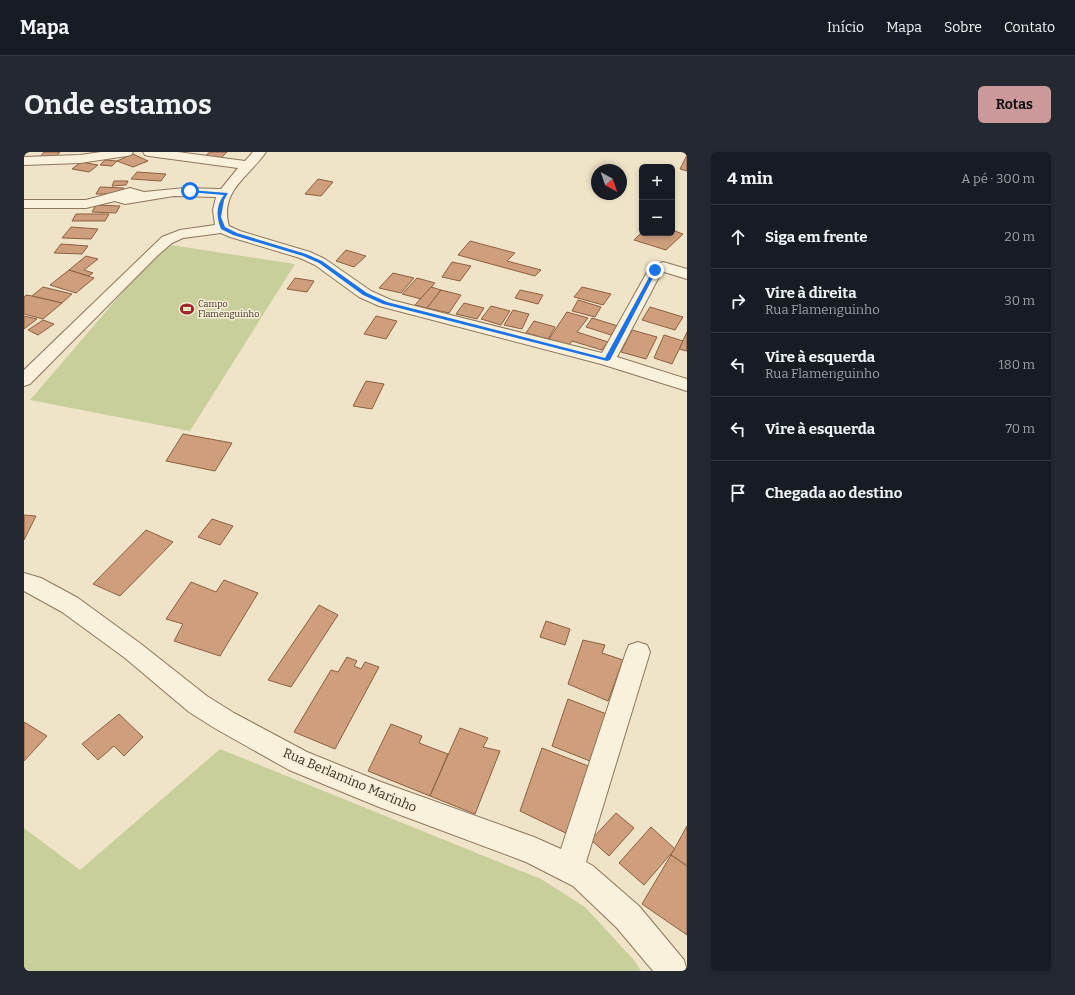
<!DOCTYPE html>
<html lang="pt">
<meta charset="utf-8">
<style>
:root{--surface:#171b24;--page:#242831;--text:#f1f3f6;--muted:#9ea1a6;--line:#363941;--accent:#cc999b}
body{margin:0;font-family:Bitter,serif;background:var(--page);color:var(--text)}
.controls{position:absolute;right:12px;top:12px;display:grid;overflow:hidden;border-radius:6px;box-shadow:0 2px 6px #0003}
.controls button{width:36px;height:36px;display:grid;place-items:center;padding:0;border:0;border-bottom:1px solid var(--line);background:var(--surface);color:var(--text);font:20px sans-serif}
.compass{position:absolute;left:567px;top:12px;width:36px;height:36px;border-radius:50%;background:var(--surface);box-shadow:0 2px 6px #0003;rotate:140deg}
.stop{position:absolute;width:12px;height:12px;margin:-9px;border:3px solid #1a73e8;border-radius:50%;background:#fff}
.stop.end{background:#1a73e8;border-color:#fff;box-shadow:0 1px 4px #0008}
.list{margin:0;padding:0;list-style:none}
h2{display:flex;justify-content:space-between;align-items:center;height:52px;margin:0;padding:0 16px;font-size:17px}
h2 small{font-size:13px;font-weight:400;color:var(--muted)}
.list li{display:grid;grid-template-columns:26px 1fr auto;gap:12px;align-items:center;box-sizing:border-box;height:64px;padding:0 16px;border-top:1px solid var(--line)}
.list b{display:block;font-size:15px;white-space:nowrap}
.list p{margin:0;font-size:13px;white-space:nowrap;color:var(--muted)}
.list em{font-size:13px;font-style:normal;color:var(--muted)}
.icon{flex:none;width:22px;height:22px;fill:none;stroke:currentColor;stroke-width:2;stroke-linecap:round;stroke-linejoin:round}
.map{position:relative;flex:none;width:663px;height:819px;overflow:hidden;border-radius:6px}
header{display:flex;align-items:center;gap:24px;box-sizing:border-box;height:56px;padding:0 20px;background:var(--surface);border-bottom:1px solid var(--line)}
header strong{font-size:19px}
nav{display:flex;gap:22px;margin-inline-start:auto;font-size:14px}
.intro{display:flex;align-items:center;justify-content:space-between;box-sizing:border-box;height:96px;padding:0 24px}
h1{margin:0;font-size:28px}
.button{padding:10px 18px;border-radius:6px;background:var(--accent);color:#111;font-size:14px;font-weight:700}
main{display:flex;gap:24px;padding:0 24px}
aside{flex:1;background:var(--surface);border-radius:6px;box-shadow:0 2px 6px #0003}
.map>svg:first-child{display:block}
</style>
<header>
<strong>Mapa</strong>
<nav><a>Início</a><a>Mapa</a><a>Sobre</a><a>Contato</a></nav>
</header>
<div class="intro"><h1>Onde estamos</h1><a class="button">Rotas</a></div>
<main>
<div class="map">
<svg width="663" height="819" viewBox="0 0 663 819">
<rect width="100%" height="100%" fill="#f0e4c8"/>
<g fill="#c9cf9b">
<polygon points="140,92 271,112 166,279 6,248"/>
<polygon points="196,597 517,727 561,755 610,808 617,819 0,819 0,676 56,718"/>
</g>
<g fill="#cf9f7d" stroke="#8d5f41">
<polygon points="20,0 36,0 31,6 16,5"/>
<polygon points="186,0 203,0 197,6 181,4"/>
<polygon points="109,2 124,9 109,15 93,9"/>
<polygon points="663,3 663,19 656,17"/>
<polygon points="81,8 93,9 88,14 76,13"/>
<polygon points="57,10 74,13 65,20 48,17"/>
<polygon points="113,20 142,22 137,29 107,27"/>
<polygon points="294,27 309,30 297,44 281,42"/>
<polygon points="90,29 104,29 102,33 88,34"/>
<polygon points="76,35 100,36 96,42 72,42"/>
<polygon points="72,53 96,54 92,61 68,60"/>
<polygon points="52,62 85,62 81,69 48,69"/>
<polygon points="47,75 74,77 67,87 38,86"/>
<polygon points="648,78 659,82 642,98 610,88 618,80 648,81"/>
<polygon points="446,89 491,101 483,109 517,118 511,124 434,103"/>
<polygon points="37,92 64,94 58,102 30,101"/>
<polygon points="322,98 342,104 330,115 312,109"/>
<polygon points="62,104 74,107 60,118 69,121 64,124 45,118"/>
<polygon points="428,110 447,114 436,129 418,125"/>
<polygon points="45,118 64,124 70,126 52,141 26,133"/>
<polygon points="369,121 390,126 377,141 355,136"/>
<polygon points="271,126 290,129 283,140 263,137"/>
<polygon points="393,126 411,131 397,147 378,142"/>
<polygon points="19,135 48,142 38,151 8,144"/>
<polygon points="407,135 417,138 403,156 391,153"/>
<polygon points="558,135 587,142 579,153 550,145"/>
<polygon points="417,138 437,143 425,161 403,156"/>
<polygon points="496,138 519,143 514,152 491,146"/>
<polygon points="2,143 8,144 38,151 19,167 0,162 0,145"/>
<polygon points="554,148 577,155 571,165 548,159"/>
<polygon points="440,151 460,156 453,167 432,162"/>
<polygon points="467,154 486,159 477,173 457,167"/>
<polygon points="626,155 659,165 651,178 618,168"/>
<polygon points="489,158 505,162 498,177 480,173"/>
<polygon points="543,160 564,166 553,180 584,190 578,198 548,189 545,193 525,187"/>
<polygon points="0,164 13,167 0,177"/>
<polygon points="352,164 373,169 362,187 340,182"/>
<polygon points="568,166 594,174 587,183 562,175"/>
<polygon points="19,168 30,172 14,183 4,178"/>
<polygon points="510,169 531,175 524,187 502,181"/>
<polygon points="608,178 633,185 622,207 597,200"/>
<polygon points="663,180 663,199 655,197"/>
<polygon points="640,183 659,189 648,212 630,206"/>
<polygon points="342,229 360,232 348,257 329,254"/>
<polygon points="159,282 208,291 191,319 142,309"/>
<polygon points="0,363 12,364 0,388"/>
<polygon points="188,367 209,374 196,393 174,385"/>
<polygon points="122,378 149,390 96,444 69,432"/>
<polygon points="200,428 234,441 196,504 150,489 159,472 142,467 167,430 192,440"/>
<polygon points="295,453 314,463 267,535 244,528"/>
<polygon points="522,469 546,477 541,493 516,485"/>
<polygon points="559,488 581,493 578,501 599,508 584,549 544,532"/>
<polygon points="323,505 333,509 330,514 337,517 341,510 355,515 311,597 270,580 307,518 314,520"/>
<polygon points="544,547 585,563 571,611 528,594"/>
<polygon points="95,562 119,585 100,604 90,594 74,608 58,592"/>
<polygon points="0,570 23,584 0,609"/>
<polygon points="367,572 398,584 395,591 424,602 406,644 344,619"/>
<polygon points="436,576 464,586 459,595 476,599 451,662 406,644"/>
<polygon points="518,596 572,617 552,686 496,659"/>
<polygon points="592,661 610,676 585,704 567,688"/>
<polygon points="663,674 663,714 647,703"/>
<polygon points="627,675 651,697 620,733 595,711"/>
<polygon points="647,703 663,714 663,783 618,752"/>
</g>
<g fill="none" stroke-linecap="round" stroke-linejoin="round">
<defs>
<g id="minor">
<polygon points="77,0 109,0 107,3 103,4 56,11 0,13 0,5 56,3"/>
<path d="M119 0H154L221 9 229 0H242C225 25 195 39 205 74L216 79 286 100 301 107 347 139 367 148 578 201 626 115 639 110 663 117V127L640 120 637 121 593 205 663 227V239L577 212 355 154 335 145 291 113 276 106 206 85 197 81 159 86 148 91 133 104 6 232 0 234V218L138 85 156 78 191 73 189 58 192 45 150 44 101 52 91 49 62 56H0V48H62L106 36 120 40 161 36 197 37 214 16 125 4 121 3Z"/>
<polygon points="0,421 17,426 54,446 117,492 183,544 210,561 283,600 357,630 510,685 537,697 602,500 605,493 614,490 623,493 626,500 562,710 569,714 615,754 660,808 663,819 629,819 593,776 549,734 502,710 355,655 265,618 192,577 165,560 101,506 38,460 0,439"/>
</g>
</defs>
<use href="#minor" stroke="#8d765c" stroke-width="2"/>
<use href="#minor" fill="#faf1dc" fill-rule="evenodd"/>
</g>
<path fill="#1a73e8" d="M166 38 204 41 200 48 197 65 201 75 213 81 282 102 298 109 343 141 363 150 581 206 629 118 631 116 633 118 586 208 583 209 359 152 339 143 295 111 279 104 209 83 197 77C192 65 192 53 200 43L165 40Z"/>
<defs>
<symbol id="stadium-bare" viewBox="-9 -9 18 18"><path d="M0-5a6.5 5 0 1 0 0 10a6.5 5 0 1 0 0-10ZM-3.5-1.8h7v3.6h-7Z" fill="#9e2a2b" stroke="#f7eed8" stroke-width="2.5" paint-order="stroke"/></symbol>
</defs>
<g fill-rule="evenodd">
<use href="#stadium-bare" x="153" y="147" width="20" height="20"/>
</g>
<g text-anchor="middle" dominant-baseline="central" stroke-width="3" stroke-linejoin="round" paint-order="stroke">
<g font-size="9" fill="#3d2e20" stroke="#f7eed8" text-anchor="start">
<text x="174" y="152">Campo<tspan x="174" dy="10">Flamenguinho</tspan></text>
</g>
<g font-size="13" fill="#3d2e20" stroke="#f7eed8">
<text transform="translate(326 628) rotate(23)">Rua Berlamino Marinho</text>
</g>
</g>
</svg>
<div class="controls">
<button>+</button>
<button>−</button>
</div>
<svg class="compass" viewBox="-18 -18 36 36"><path d="M0-13l5 13h-10z" fill="#e53935"/><path d="M0 13l5-13h-10z" fill="#9ea1a6"/></svg>
<div class="stop" style="left:166px;top:39px"></div>
<div class="stop end" style="left:631px;top:118px"></div>
</div>
<aside>
<h2>4 min<small>A pé · 300 m</small></h2>
<ul class="list">
<li><svg class="icon" aria-label="ahead" viewBox="0 0 24 24"><path d="M12 20V5M6 11l6-6 6 6"/></svg><div><b>Siga em frente</b></div><em>20 m</em></li>
<li><svg class="icon" aria-label="right" viewBox="0 0 24 24"><path d="M7 20v-9h11M14 6l5 5-5 5"/></svg><div><b>Vire à direita</b><p>Rua Flamenguinho</p></div><em>30 m</em></li>
<li><svg class="icon" aria-label="left" viewBox="0 0 24 24"><path d="M17 20v-9H6M10 6l-5 5 5 5"/></svg><div><b>Vire à esquerda</b><p>Rua Flamenguinho</p></div><em>180 m</em></li>
<li><svg class="icon" aria-label="left" viewBox="0 0 24 24"><path d="M17 20v-9H6M10 6l-5 5 5 5"/></svg><div><b>Vire à esquerda</b></div><em>70 m</em></li>
<li><svg class="icon" aria-label="arrive" viewBox="0 0 24 24"><path d="M6 21V4h12l-3 4 3 4H6"/></svg><div><b>Chegada ao destino</b></div></li>
</ul>
</aside>
</main>
